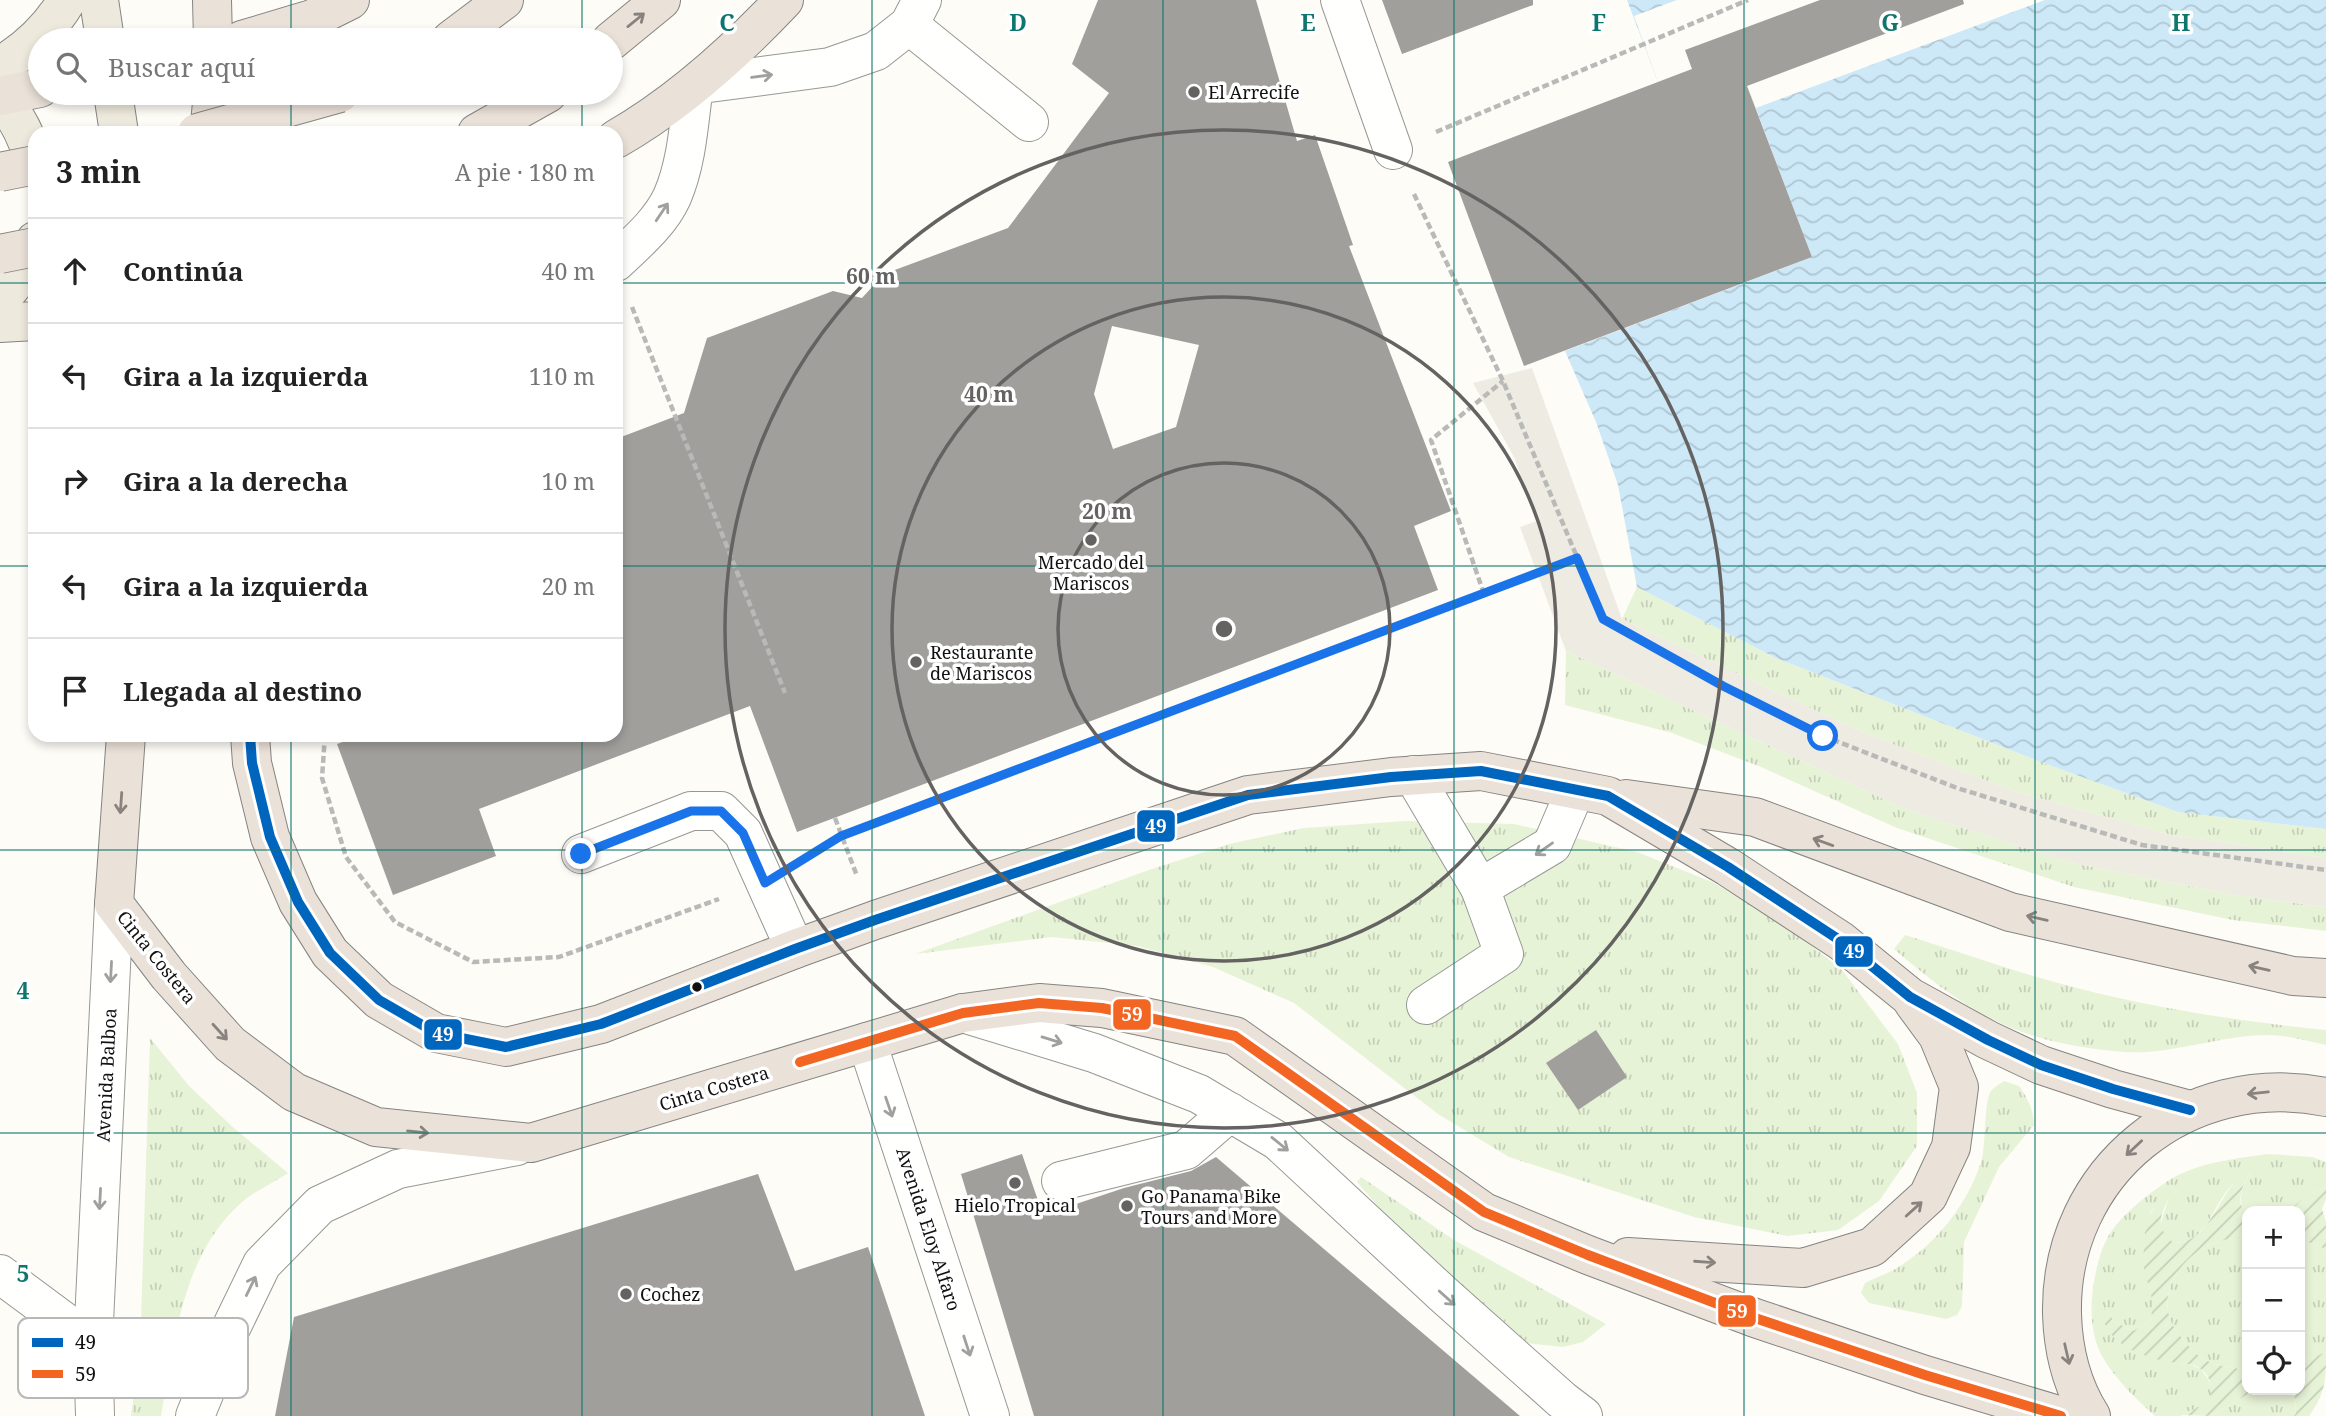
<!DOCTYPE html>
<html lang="es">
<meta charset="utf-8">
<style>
:root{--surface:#fff;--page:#f2f2f2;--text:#222;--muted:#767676;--line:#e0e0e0}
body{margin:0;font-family:"Noto Serif",serif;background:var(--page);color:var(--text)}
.controls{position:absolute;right:21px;bottom:21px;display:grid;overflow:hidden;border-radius:14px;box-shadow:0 4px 10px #0003}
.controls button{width:63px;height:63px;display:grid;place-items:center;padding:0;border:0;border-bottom:2px solid var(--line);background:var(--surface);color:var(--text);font:35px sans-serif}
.stop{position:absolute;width:21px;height:21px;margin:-16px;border:5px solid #1a73e8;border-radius:50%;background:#fff}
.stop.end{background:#1a73e8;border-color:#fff;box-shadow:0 2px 7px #0008}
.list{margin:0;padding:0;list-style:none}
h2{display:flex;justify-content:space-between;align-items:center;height:91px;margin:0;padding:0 28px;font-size:30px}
h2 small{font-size:23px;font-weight:400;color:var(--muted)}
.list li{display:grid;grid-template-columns:46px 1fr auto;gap:21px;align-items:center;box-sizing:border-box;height:105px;padding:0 28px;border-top:2px solid var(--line)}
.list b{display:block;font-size:26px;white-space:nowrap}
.list em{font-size:23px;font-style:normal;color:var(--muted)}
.icon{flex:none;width:38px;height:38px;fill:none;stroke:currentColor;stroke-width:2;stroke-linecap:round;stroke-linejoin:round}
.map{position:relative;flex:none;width:2326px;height:1416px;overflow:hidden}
.search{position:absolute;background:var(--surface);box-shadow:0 4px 10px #0003;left:28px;top:28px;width:595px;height:77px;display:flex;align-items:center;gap:18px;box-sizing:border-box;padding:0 24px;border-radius:38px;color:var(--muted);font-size:26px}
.panel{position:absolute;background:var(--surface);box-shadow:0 4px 10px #0003;left:28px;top:126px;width:595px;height:616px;border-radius:21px}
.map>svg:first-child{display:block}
</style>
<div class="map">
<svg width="2326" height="1416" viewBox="0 0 2326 1416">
<defs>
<pattern id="grass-tufts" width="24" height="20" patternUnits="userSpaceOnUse" patternTransform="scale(1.75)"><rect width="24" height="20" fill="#e7f3d7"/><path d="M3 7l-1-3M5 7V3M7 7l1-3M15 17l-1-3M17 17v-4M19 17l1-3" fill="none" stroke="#c5cfb8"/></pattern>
<pattern id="garden-furrows" width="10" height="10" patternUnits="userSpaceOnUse" patternTransform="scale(1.75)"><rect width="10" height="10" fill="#e7f3d7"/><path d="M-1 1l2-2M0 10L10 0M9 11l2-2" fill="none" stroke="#c5cfb8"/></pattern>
<pattern id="water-waves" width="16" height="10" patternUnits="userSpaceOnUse" patternTransform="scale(1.75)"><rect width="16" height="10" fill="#cde8f7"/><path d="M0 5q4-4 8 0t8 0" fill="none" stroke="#afc6d3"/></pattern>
</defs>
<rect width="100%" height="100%" fill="#fdfcf7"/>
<g fill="url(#grass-tufts)">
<polygon points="1637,587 1776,658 2041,762 2178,812 2326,829 2326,858 2171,835 2013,791 1857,730 1622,619"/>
<polygon points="1566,651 1903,808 2072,863 2229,894 2326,907 2326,931 2233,920 2074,887 1897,828 1761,767 1672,733 1565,705"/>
<polygon points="1406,821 1514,824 1637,852 1712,882 1778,919 1842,970 1898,1044 1917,1093 1917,1146 1879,1201 1838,1230 1788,1236 1694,1217 1509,1157 1438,1114 1294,1003 1213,967 1137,946 1052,937 915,954 1149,870 1229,844 1304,828"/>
<path d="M1905 935C1956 951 2007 969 2058 983 2145 1007 2236 1021 2326 1030V1045C2307 1041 2287 1035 2268 1035 2228 1035 2188 1049 2147 1052 2128 1053 2108 1051 2089 1048 2004 1036 1958 1004 1894 949Z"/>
<path d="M150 1038 190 1087 235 1129 288 1173C273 1183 255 1191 242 1202 181 1256 175 1341 161 1416H131L140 1351Z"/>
<path d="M2004 1081 2019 1086C2028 1099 2033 1109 2034 1125L1999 1167 1964 1242 1962 1306 1957 1315 1946 1319 1869 1303 1861 1293 1865 1283C1877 1277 1892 1272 1903 1264 1940 1240 1969 1201 1982 1159 1986 1143 1984 1099 1991 1091 1994 1087 2000 1084 2004 1081Z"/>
<path d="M2268 1154 2312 1157 2326 1162V1187L2306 1196 2288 1211H2247V1214L2244 1212C2238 1197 2242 1187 2250 1173 2244 1177 2236 1181 2231 1186 2211 1207 2208 1242 2174 1243L2164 1235 2160 1226 2169 1197 2151 1211 2146 1231 2145 1271 2154 1304 2150 1322 2133 1331 2115 1322 2104 1309 2105 1324 2169 1362 2189 1364 2201 1369 2208 1379 2213 1392 2208 1404 2180 1415 2183 1416H2155C2135 1398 2115 1379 2102 1356 2091 1336 2090 1310 2093 1288 2096 1270 2100 1248 2111 1232 2123 1213 2164 1180 2185 1172 2211 1161 2240 1158 2268 1154Z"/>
<polygon points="1361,1177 1454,1240 1606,1324 1583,1342 1563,1347 1525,1343 1397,1228 1357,1182"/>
<path d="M2247 1235V1370C2235 1368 2221 1367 2210 1362 2198 1358 2189 1346 2181 1337 2158 1311 2166 1279 2192 1256 2206 1244 2229 1238 2247 1235Z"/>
<polygon points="2300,1239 2326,1249 2326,1352 2300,1363"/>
<polygon points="2252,1390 2289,1390 2295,1398 2296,1413 2294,1416 2211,1416 2248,1394"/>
</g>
<g fill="url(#garden-furrows)">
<path d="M2251 1171C2243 1184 2234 1202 2247 1214V1235C2229 1238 2206 1244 2192 1256 2166 1279 2158 1311 2181 1337 2189 1346 2198 1358 2210 1362 2221 1367 2235 1368 2247 1370V1390H2252L2248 1394 2211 1416 2178 1415 2208 1404C2212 1392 2213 1378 2201 1369 2193 1362 2179 1364 2169 1362 2148 1358 2114 1347 2105 1324 2103 1320 2104 1313 2104 1308L2115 1322 2133 1331 2150 1322C2155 1301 2151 1294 2145 1274 2142 1260 2144 1221 2153 1210 2158 1204 2165 1200 2170 1195 2161 1216 2153 1226 2174 1243 2204 1243 2214 1210 2230 1188 2235 1181 2244 1176 2251 1171Z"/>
<polygon points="2326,1187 2326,1199 2322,1209 2326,1222 2326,1249 2300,1239 2300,1211 2288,1211 2306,1196"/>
<path d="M2326 1352C2326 1380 2326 1392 2309 1416H2294L2296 1413 2295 1398 2289 1390H2300V1363Z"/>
</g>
<polygon fill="#edebe2" points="1532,368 1622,619 1857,730 2013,791 2171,835 2326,858 2326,907 2229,894 2072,863 1903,808 1566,651 1520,527 1537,521 1514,457 1473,383"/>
<polygon fill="url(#water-waves)" points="1627,0 2326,0 2326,829 2178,812 2041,762 1776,658 1637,587 1618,485 1596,422 1565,351 1812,257 1735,53 1658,82"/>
<polygon fill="#fdfcf7" points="1677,0 2045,0 1756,108 1734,53 1658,82 1634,16"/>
<g fill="#a19f9c" fill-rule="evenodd">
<path d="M1098 0H1256L1297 141 1315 135 1353 245 1349 246 1451 511 1414 526 1438 590 797 832 750 706 479 809 496 856 393 895 337 744 362 735H616V439L684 413 707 338 833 291 862 298 884 274 1008 228 1109 93 1072 64ZM1112 326 1199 345 1176 427 1113 449 1094 394Z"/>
<polygon points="1382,0 1533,0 1533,5 1402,54"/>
<polygon points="1820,0 1963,0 1964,4 1747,86 1812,257 1524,366 1448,162 1692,69 1685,50"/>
<polygon points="1596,1030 1627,1077 1578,1110 1546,1063"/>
<polygon points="1022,1154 1043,1215 1124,1188 1191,1171 1216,1157 1520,1416 1034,1416 961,1174"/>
<polygon points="758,1174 795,1271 868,1247 925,1416 275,1416 294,1317"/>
</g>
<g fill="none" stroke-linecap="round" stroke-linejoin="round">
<defs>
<g id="minor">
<polyline points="1340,0 1393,150"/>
<polyline points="909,25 1029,122"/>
<path d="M616 262C636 243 660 223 672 197 687 163 689 122 694 85L830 67 876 51 909 25 922 0"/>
<polyline points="1413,775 1480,888 1552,845 1575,791"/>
<polyline points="581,854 691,811 721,811 743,833 795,949"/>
<polyline points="1426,1005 1504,954 1480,888"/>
<polyline points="963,1013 1094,1053 1199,1094 1278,1141 1444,1295 1562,1400 1583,1416"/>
<polyline points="867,1042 990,1416"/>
<polyline points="1061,1181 1186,1150 1230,1112"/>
<polyline points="0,1274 93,1343"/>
<polyline points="95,1416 93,1343 114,904"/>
<polyline points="195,1416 231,1328 262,1264 320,1205 398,1169 517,1146"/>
</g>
<g id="major">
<polyline points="99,0 105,40"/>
<path d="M0 66C27 50 51 27 67 0"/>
<polyline points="113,93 119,133"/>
<path d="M0 98C18 117 29 141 35 166"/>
<polyline points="0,300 27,268 35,241"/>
<polyline points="0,323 35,321"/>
</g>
<g id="highway">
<polyline points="212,0 213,40"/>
<polyline points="242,40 312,19 350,0"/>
<polyline points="451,40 504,0"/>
<polyline points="611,41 661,0"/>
<polyline points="0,96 40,88"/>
<polyline points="209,133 213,93"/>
<polyline points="477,133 548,93"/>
<path d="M616 139C679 103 734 53 784 0"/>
<polyline points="126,735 114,904 169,976 230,1044 294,1092 376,1127 531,1143 963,1013 1039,1003 1102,1008 1235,1036 1484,1212 1588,1255 1755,1318 1925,1375 2061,1416"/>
<polyline points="250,735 252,763 270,837 298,902 330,953 379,1000 436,1033 506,1047 601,1024 795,949 875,920 1248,795 1391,777 1481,771 1608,796 1728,867 1841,941 1910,997 1988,1040 2041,1065 2113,1089 2190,1110"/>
<polyline points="1626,799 1755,817 2010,912 2293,976 2326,978"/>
<polyline points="1628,1257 1803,1268 1872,1247 1928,1196 1951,1147 1959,1087 1938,1036 1913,1002"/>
<path d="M2091 1416C2072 1386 2063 1349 2062 1314 2059 1171 2187 1069 2326 1097"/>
</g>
</defs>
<use href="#minor" stroke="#979795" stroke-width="40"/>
<use href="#major" stroke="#858482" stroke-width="40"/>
<use href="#highway" stroke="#858482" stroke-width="40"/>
<g stroke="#b9b9b8" stroke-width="4.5" stroke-dasharray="7 3.5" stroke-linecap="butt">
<polyline points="1436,132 1748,0"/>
<polyline points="1414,194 1503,381 1603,619 1723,686 1823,736 1957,788 2142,845 2326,870"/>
<polyline points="632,307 785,693"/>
<polyline points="1484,594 1431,440 1503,381"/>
<polyline points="325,735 322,778 346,857 395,922 473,962 559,957 719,899"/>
<polyline points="835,818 857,876"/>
<polyline points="805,858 841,836 1577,558"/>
</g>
<use href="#minor" stroke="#fffffe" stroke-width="38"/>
<use href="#major" stroke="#ede9dc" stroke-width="38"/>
<use href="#highway" stroke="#eae1d8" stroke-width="38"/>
<defs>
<g id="highway-bridge">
<polyline points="197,133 340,93"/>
<polyline points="0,172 35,165"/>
<polyline points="0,254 35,247"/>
</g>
</defs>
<use href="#highway-bridge" stroke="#858482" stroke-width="40" stroke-linecap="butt"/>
<use href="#highway-bridge" stroke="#eae1d8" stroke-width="38"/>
<defs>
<polyline id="bus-1" points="250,735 252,763 270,837 298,902 330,953 379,1000 436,1033 506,1047 601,1024 795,949 875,920 1248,795 1391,777 1481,771 1608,796 1728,867 1841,941 1910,997 1988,1040 2041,1065 2113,1089 2190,1110"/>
<polyline id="bus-2" points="800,1062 963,1013 1039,1003 1102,1008 1235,1036 1484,1212 1588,1255 1755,1318 1925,1375 2061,1416"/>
</defs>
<use href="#bus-1" stroke="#fff" stroke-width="16"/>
<use href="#bus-2" stroke="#fff" stroke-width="16"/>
<use href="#bus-1" stroke="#0065bd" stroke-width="10"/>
<use href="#bus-2" stroke="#f26522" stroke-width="10"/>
</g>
<defs><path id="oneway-shaft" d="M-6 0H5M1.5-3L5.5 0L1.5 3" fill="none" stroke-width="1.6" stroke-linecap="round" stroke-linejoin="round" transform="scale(1.75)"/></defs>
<g stroke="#88837e">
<use href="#oneway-shaft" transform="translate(636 20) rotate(-39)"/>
<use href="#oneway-shaft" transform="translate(121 803) rotate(94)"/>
<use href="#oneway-shaft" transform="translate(1823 842) rotate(-160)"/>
<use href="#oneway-shaft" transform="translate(2037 918) rotate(-167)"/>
<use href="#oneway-shaft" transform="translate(2259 968) rotate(-167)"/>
<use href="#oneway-shaft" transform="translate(220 1032) rotate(48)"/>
<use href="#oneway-shaft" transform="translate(2258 1093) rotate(174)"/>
<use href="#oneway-shaft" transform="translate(418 1132) rotate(6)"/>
<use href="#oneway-shaft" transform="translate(2134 1148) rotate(137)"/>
<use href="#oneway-shaft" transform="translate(1914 1209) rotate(-42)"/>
<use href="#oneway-shaft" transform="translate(1705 1262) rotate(4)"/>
<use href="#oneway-shaft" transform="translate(2067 1354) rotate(77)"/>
</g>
<g stroke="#a0a09f">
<use href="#oneway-shaft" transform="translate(762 76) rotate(-8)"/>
<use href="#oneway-shaft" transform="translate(662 212) rotate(-56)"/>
<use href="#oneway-shaft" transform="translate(1544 849) rotate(145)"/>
<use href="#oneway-shaft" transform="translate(111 972) rotate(93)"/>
<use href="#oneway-shaft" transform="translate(1052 1040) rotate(17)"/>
<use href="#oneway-shaft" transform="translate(889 1107) rotate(71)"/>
<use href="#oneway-shaft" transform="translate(1280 1144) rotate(39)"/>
<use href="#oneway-shaft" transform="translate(100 1199) rotate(93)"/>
<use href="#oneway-shaft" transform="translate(251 1286) rotate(-64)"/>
<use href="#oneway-shaft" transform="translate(1447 1298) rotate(42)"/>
<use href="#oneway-shaft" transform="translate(967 1346) rotate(72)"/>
</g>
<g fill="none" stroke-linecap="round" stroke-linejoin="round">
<polyline stroke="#1a73e8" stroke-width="9" points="581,854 691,811 721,811 743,833 765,883 841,836 1577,558 1603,619 1723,686 1823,736"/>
</g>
<path fill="none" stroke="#0f766e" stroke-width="2" stroke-opacity="0.55" d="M291 0V40M582 0V40M872 0V1416M1163 0V1416M1454 0V1416M1744 0V1416M2035 0V1416M291 93V133M582 93V133M0 283H35M616 283H2326M0 566H35M616 566H2326M291 735V1416M582 735V1416M0 850H2326M0 1133H2326"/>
<g fill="none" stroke="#646362" stroke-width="3.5">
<circle cx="1224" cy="629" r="166"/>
<circle cx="1224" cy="629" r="332"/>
<circle cx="1224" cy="629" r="499"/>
</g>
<g fill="#646362" stroke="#fff" stroke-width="2.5">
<circle cx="1194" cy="92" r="7"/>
<circle cx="1091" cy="540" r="7"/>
<circle cx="916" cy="662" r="7"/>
<circle cx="1015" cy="1183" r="7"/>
<circle cx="1127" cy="1206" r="7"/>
<circle cx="626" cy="1294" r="7"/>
</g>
<circle fill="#111" stroke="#fff" stroke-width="2.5" cx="697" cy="987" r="6"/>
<g text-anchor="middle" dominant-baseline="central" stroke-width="7" stroke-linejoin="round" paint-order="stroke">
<g font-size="18" fill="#111" stroke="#fff" text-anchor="start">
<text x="1208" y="92">El Arrecife</text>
<text x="1091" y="562" text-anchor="middle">Mercado del<tspan x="1091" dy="21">Mariscos</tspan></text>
<text x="930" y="652">Restaurante<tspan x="930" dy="21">de Mariscos</tspan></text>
<text x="1141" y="1196">Go Panama Bike<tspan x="1141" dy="21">Tours and More</tspan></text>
<text x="1015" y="1205" text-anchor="middle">Hielo Tropical</text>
<text x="640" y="1294">Cochez</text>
</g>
<g font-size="18" fill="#111" stroke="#fff">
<text transform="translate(157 957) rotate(51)">Cinta Costera</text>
<text transform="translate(106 1075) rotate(-87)">Avenida Balboa</text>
<text transform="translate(714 1088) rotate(-17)">Cinta Costera</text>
<text transform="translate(929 1229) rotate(72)">Avenida Eloy Alfaro</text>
</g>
</g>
<rect x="18" y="1318" width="230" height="80" rx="10" fill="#fff" stroke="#b8b8b8" stroke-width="2"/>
<rect x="32" y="1338" width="31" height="9" fill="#0065bd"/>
<rect x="32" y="1370" width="31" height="8" fill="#f26522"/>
<g font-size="19" fill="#111">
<text x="75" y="1349">49</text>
<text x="75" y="1381">59</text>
</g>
<g font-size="23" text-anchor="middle" font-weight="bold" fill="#0f766e" stroke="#fff" stroke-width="7" stroke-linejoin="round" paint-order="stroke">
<text x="727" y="31">C</text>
<text x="1018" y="31">D</text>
<text x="1308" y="31">E</text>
<text x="1599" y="31">F</text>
<text x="1890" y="31">G</text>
<text x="2181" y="31">H</text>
<text x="23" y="999">4</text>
<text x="23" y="1282">5</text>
</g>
<circle cx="1224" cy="629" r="10" fill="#646362" stroke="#fff" stroke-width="3.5"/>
<g font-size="21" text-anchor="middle" font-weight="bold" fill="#646362" stroke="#fff" stroke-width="7" stroke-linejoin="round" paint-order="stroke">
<text x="871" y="284">60 m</text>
<text x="989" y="402">40 m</text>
<text x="1107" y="519">20 m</text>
</g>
<g stroke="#fff" stroke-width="2.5">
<rect x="1136" y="809" width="40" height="34" rx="7" fill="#0065bd"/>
<rect x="1834" y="935" width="40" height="33" rx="7" fill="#0065bd"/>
<rect x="1112" y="998" width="40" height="33" rx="7" fill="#f26522"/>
<rect x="423" y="1018" width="40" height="33" rx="7" fill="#0065bd"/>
<rect x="1717" y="1294" width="40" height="34" rx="7" fill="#f26522"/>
</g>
<g font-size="19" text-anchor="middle" font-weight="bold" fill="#fff">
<text x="1156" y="833">49</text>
<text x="1854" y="958">49</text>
<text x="1132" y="1021">59</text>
<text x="443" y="1041">49</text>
<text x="1737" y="1318">59</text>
</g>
</svg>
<div class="controls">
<button>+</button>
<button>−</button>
<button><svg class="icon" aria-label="locate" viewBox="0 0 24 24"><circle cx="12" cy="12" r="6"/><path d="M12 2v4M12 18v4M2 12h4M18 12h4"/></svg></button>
</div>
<div class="stop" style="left:1823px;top:736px"></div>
<div class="stop end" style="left:581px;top:854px"></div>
<div class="search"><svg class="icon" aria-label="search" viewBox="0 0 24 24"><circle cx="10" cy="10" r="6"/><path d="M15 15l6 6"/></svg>Buscar aquí</div>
<section class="panel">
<h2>3 min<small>A pie · 180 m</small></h2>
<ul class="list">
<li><svg class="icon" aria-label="ahead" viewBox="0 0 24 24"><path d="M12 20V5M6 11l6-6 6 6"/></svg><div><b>Continúa</b></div><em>40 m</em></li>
<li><svg class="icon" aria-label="left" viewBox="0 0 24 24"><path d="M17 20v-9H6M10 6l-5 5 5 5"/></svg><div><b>Gira a la izquierda</b></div><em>110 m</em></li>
<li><svg class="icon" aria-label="right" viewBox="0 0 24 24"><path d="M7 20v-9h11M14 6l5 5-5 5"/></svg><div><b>Gira a la derecha</b></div><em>10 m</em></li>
<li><svg class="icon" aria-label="left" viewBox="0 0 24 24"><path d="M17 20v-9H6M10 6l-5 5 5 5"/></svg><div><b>Gira a la izquierda</b></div><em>20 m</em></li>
<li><svg class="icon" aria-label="arrive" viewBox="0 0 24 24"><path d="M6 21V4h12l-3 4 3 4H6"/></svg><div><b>Llegada al destino</b></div></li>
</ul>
</section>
</div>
